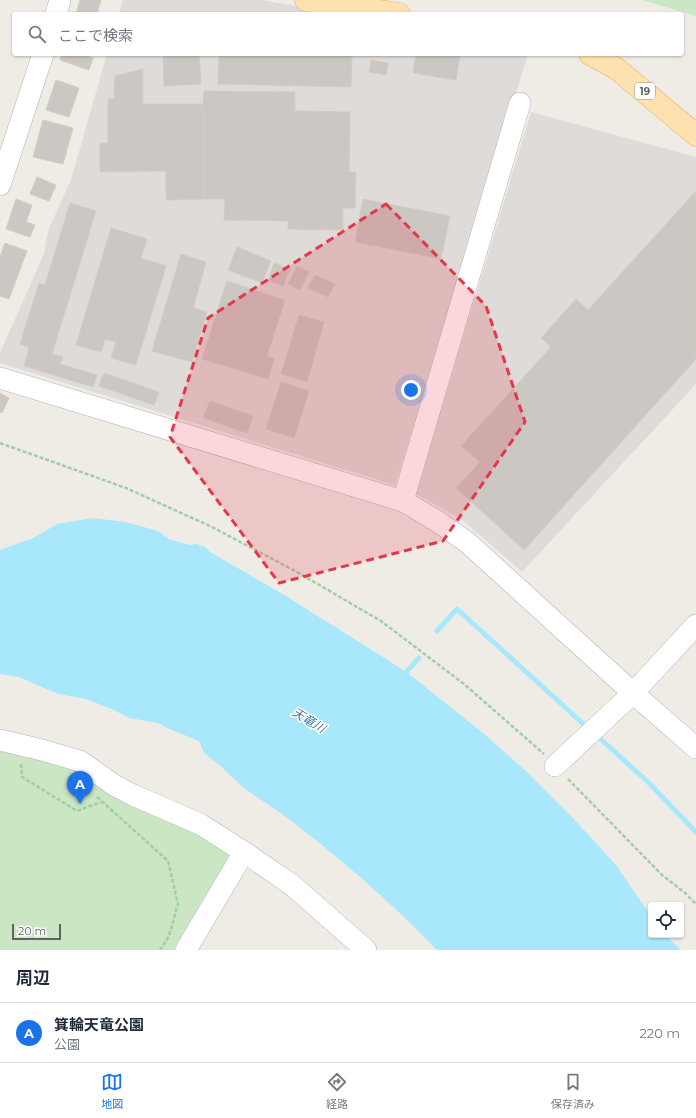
<!DOCTYPE html>
<html lang="ja">
<meta charset="utf-8">
<style>
:root{--surface:#fff;--page:#f6f6f7;--text:#1f2937;--muted:#747a83;--line:#e0e1e3;--accent:#1a73e8}
body{margin:0;font-family:Montserrat,"Noto Sans JP",sans-serif;background:var(--page);color:var(--text)}
.controls{position:absolute;right:12px;bottom:12px;display:grid;overflow:hidden;border-radius:4px;box-shadow:0 1px 3px #0004}
.controls button{width:36px;height:36px;display:grid;place-items:center;padding:0;border:0;border-bottom:1px solid var(--line);background:var(--surface);color:var(--text);font:20px sans-serif}
.scale{position:absolute;left:12px;bottom:10px;width:49px;box-sizing:border-box;padding-left:4px;border:2px solid #5e6366;border-top:0;font-size:11px;line-height:14px;white-space:nowrap;color:#5e6366;-webkit-text-stroke:3px #fff;paint-order:stroke}
.you{position:absolute;left:411px;top:390px;width:14px;height:14px;margin:-10px;border:3px solid #fff;border-radius:50%;background:#1a73e8;box-shadow:0 0 0 6px #1a73e833}
.badge{display:grid;place-items:center;width:26px;height:26px;border-radius:50%;background:var(--accent);color:#fff;font-size:13px;font-weight:700}
.pin{position:absolute;translate:-50% -33px;filter:drop-shadow(0 1px 2px #0008)}
.pin::after{content:'';position:absolute;top:21px;width:14px;height:12px;background:inherit;clip-path:polygon(0 0,100% 0,50% 100%)}
.list{margin:0;padding:0;list-style:none}
h2{display:flex;justify-content:space-between;align-items:center;height:52px;margin:0;padding:0 16px;font-size:17px}
h2 small{font-size:13px;font-weight:400;color:var(--muted)}
.list li{display:grid;grid-template-columns:26px 1fr auto;gap:12px;align-items:center;box-sizing:border-box;height:60px;padding:0 16px;border-top:1px solid var(--line)}
.list b{display:block;font-size:15px;white-space:nowrap}
.list p{margin:0;font-size:13px;white-space:nowrap;color:var(--muted)}
.list em{font-size:13px;font-style:normal;color:var(--muted)}
.icon{flex:none;width:22px;height:22px;fill:none;stroke:currentColor;stroke-width:2;stroke-linecap:round;stroke-linejoin:round}
.map{position:relative;flex:none;width:696px;height:950px;overflow:hidden}
.search{position:absolute;background:var(--surface);box-shadow:0 1px 3px #0004;left:12px;right:12px;top:12px;height:44px;display:flex;align-items:center;gap:10px;box-sizing:border-box;padding:0 14px;border-radius:4px;color:var(--muted);font-size:15px}
.sheet{height:112px;background:var(--surface)}
nav{display:flex;justify-content:space-around;align-items:center;box-sizing:border-box;height:56px;border-top:1px solid var(--line);background:var(--surface);font-size:11px;color:var(--muted)}
nav a{display:grid;justify-items:center;gap:2px}
nav .on{color:var(--accent)}
.map>svg:first-child{display:block}
</style>
<div class="map">
<svg width="696" height="950" viewBox="0 0 696 950">
<rect width="100%" height="100%" fill="#efece6"/>
<g fill="#dedbd8">
<polygon points="123,0 261,0 344,14 119,14"/>
<polygon points="107,54 528,54 395,485 0,363 0,353 44,254 48,231 71,180"/>
<polygon points="531,112 696,157 696,384 522,572 461,519 416,494"/>
</g>
<g fill="#cae6c3">
<polygon points="642,0 696,0 696,16"/>
<polygon points="0,735 88,759 233,849 173,950 0,950"/>
</g>
<polygon fill="#a9e8fc" points="93,518 126,522 158,531 169,539 189,545 196,544 205,547 210,552 281,593 383,657 409,674 483,733 525,770 572,817 616,865 651,916 651,935 666,935 681,950 437,950 402,915 360,877 322,845 282,814 245,789 217,763 204,753 199,741 167,728 158,723 129,718 114,710 86,699 58,694 19,677 0,674 0,550 33,538 57,524"/>
<g fill="none" stroke-linecap="round" stroke-linejoin="round">
<g stroke="#a9e8fc" stroke-width="5">
<polyline points="437,631 457,609 589,729"/>
<polyline points="402,677 419,658"/>
<polyline points="595,734 648,782 696,832"/>
</g>
</g>
<g fill="#cbc7c3" stroke="#d4ccc4">
<polygon points="80,0 101,0 97,14 76,14"/>
<polygon points="62,54 82,54 93,58 89,70 60,60"/>
<polygon points="163,54 199,54 201,84 164,86"/>
<polygon points="219,54 352,54 351,87 218,84"/>
<polygon points="416,54 460,54 456,80 413,73"/>
<polygon points="371,60 388,63 386,75 369,72"/>
<polygon points="143,69 143,104 203,104 203,199 166,200 166,171 100,172 100,143 108,143 108,99 114,99 115,76"/>
<polygon points="56,80 79,88 69,117 46,110"/>
<polygon points="204,91 295,92 295,111 350,112 349,172 356,172 355,208 343,208 343,230 288,229 288,221 224,220 225,199 203,199 203,104"/>
<polygon points="43,120 73,128 63,164 33,157"/>
<polygon points="37,177 56,185 49,201 30,194"/>
<polygon points="696,191 696,359 524,550 456,488 480,462 461,446 551,347 541,338 576,299 588,310"/>
<polygon points="16,199 32,205 26,222 35,225 30,237 6,229"/>
<polygon points="363,199 450,216 441,259 355,242"/>
<polygon points="70,203 96,211 52,354 63,357 60,364 97,375 93,387 24,366 29,347 20,344 39,283 45,285"/>
<polygon points="111,228 147,239 141,258 166,266 136,365 111,358 116,342 105,339 101,352 76,345"/>
<polygon points="5,243 27,251 9,299 0,296 0,257"/>
<polygon points="237,247 271,261 262,283 228,270"/>
<polygon points="181,254 206,262 193,308 207,312 192,362 152,351"/>
<polygon points="274,263 290,269 283,286 268,280"/>
<polygon points="297,266 309,272 300,290 288,284"/>
<polygon points="315,275 335,284 328,297 308,288"/>
<polygon points="227,281 285,300 267,356 274,359 268,379 202,359"/>
<polygon points="299,315 324,322 307,382 281,374"/>
<polygon points="104,373 159,392 154,405 99,386"/>
<polygon points="281,382 309,391 294,438 266,429"/>
<polygon points="0,393 9,398 2,413 0,412"/>
<polygon points="210,401 253,416 247,433 203,418"/>
</g>
<g fill="none" stroke-linecap="round" stroke-linejoin="round">
<defs>
<g id="minor">
<polyline points="56,14 60,0"/>
<polyline points="0,185 43,54"/>
<polyline points="0,378 403,501 437,521 468,543 633,693 696,748"/>
<polyline points="403,501 520,103"/>
<polyline points="0,740 42,750 80,761 114,785 133,795 200,824 244,852 292,885 366,950"/>
<polyline points="555,766 633,693 696,625"/>
<polyline points="186,950 244,852"/>
</g>
<g id="major">
<polyline points="306,0 399,14"/>
<polyline points="590,54 617,69 696,135"/>
</g>
</defs>
<use href="#minor" stroke="#b1b5b8" stroke-width="22"/>
<use href="#major" stroke="#edac61" stroke-width="23"/>
<g stroke="#a1cea5" stroke-width="2.5" stroke-dasharray="4 2" stroke-linecap="butt">
<polyline points="0,443 126,488 212,527 297,572 381,621 464,684 544,754"/>
<polyline points="21,764 22,777 77,811 101,802"/>
<polyline points="568,779 662,875 684,892 696,904"/>
<polyline points="97,797 168,861 178,904 169,936 160,950"/>
</g>
<use href="#minor" stroke="#fff" stroke-width="21"/>
<use href="#major" stroke="#fde1ae" stroke-width="22"/>
</g>
<path fill="#e4374a" fill-opacity="0.2" stroke="#e4374a" stroke-width="3" stroke-dasharray="8 5" stroke-linejoin="round" d="M386 204 486 306 525 422 443 541 279 583 170 437 208 318Z"/>
<g text-anchor="middle" dominant-baseline="central" stroke-width="3" stroke-linejoin="round" paint-order="stroke">
<rect fill="#fff" stroke="#8e9294" stroke-width="1" x="635" y="83" width="20" height="16" rx="3"/>
<g font-size="10" font-weight="bold" fill="#5e6366">
<text x="645" y="91">19</text>
</g>
<g font-size="12" font-style="italic" fill="#3c7894" stroke="#fff">
<text transform="translate(309 720) rotate(31)">天竜川</text>
</g>
</g>
</svg>
<div class="controls">
<button><svg class="icon" aria-label="locate" viewBox="0 0 24 24"><circle cx="12" cy="12" r="6"/><path d="M12 2v4M12 18v4M2 12h4M18 12h4"/></svg></button>
</div>
<div class="scale">20 m</div>
<div class="you"></div>
<div class="pin badge" style="left:80px;top:804px">A</div>
<div class="search"><svg class="icon" aria-label="search" viewBox="0 0 24 24"><circle cx="10" cy="10" r="6"/><path d="M15 15l6 6"/></svg>ここで検索</div>
</div>
<section class="sheet">
<h2>周辺<small></small></h2>
<ul class="list">
<li><span class="badge">A</span><div><b>箕輪天竜公園</b><p>公園</p></div><em>220 m</em></li>
</ul>
</section>
<nav>
<a class="on"><svg class="icon" aria-label="map" viewBox="0 0 24 24"><path d="M3 6l6-2 6 2 6-2v14l-6 2-6-2-6 2zM9 4v14M15 6v14"/></svg>地図</a>
<a><svg class="icon" aria-label="directions" viewBox="0 0 24 24"><path d="M12 3l9 9-9 9-9-9zM9 14v-3h6M13 9l2 2-2 2"/></svg>経路</a>
<a><svg class="icon" aria-label="saved" viewBox="0 0 24 24"><path d="M7 4h10v16l-5-4-5 4z"/></svg>保存済み</a>
</nav>
